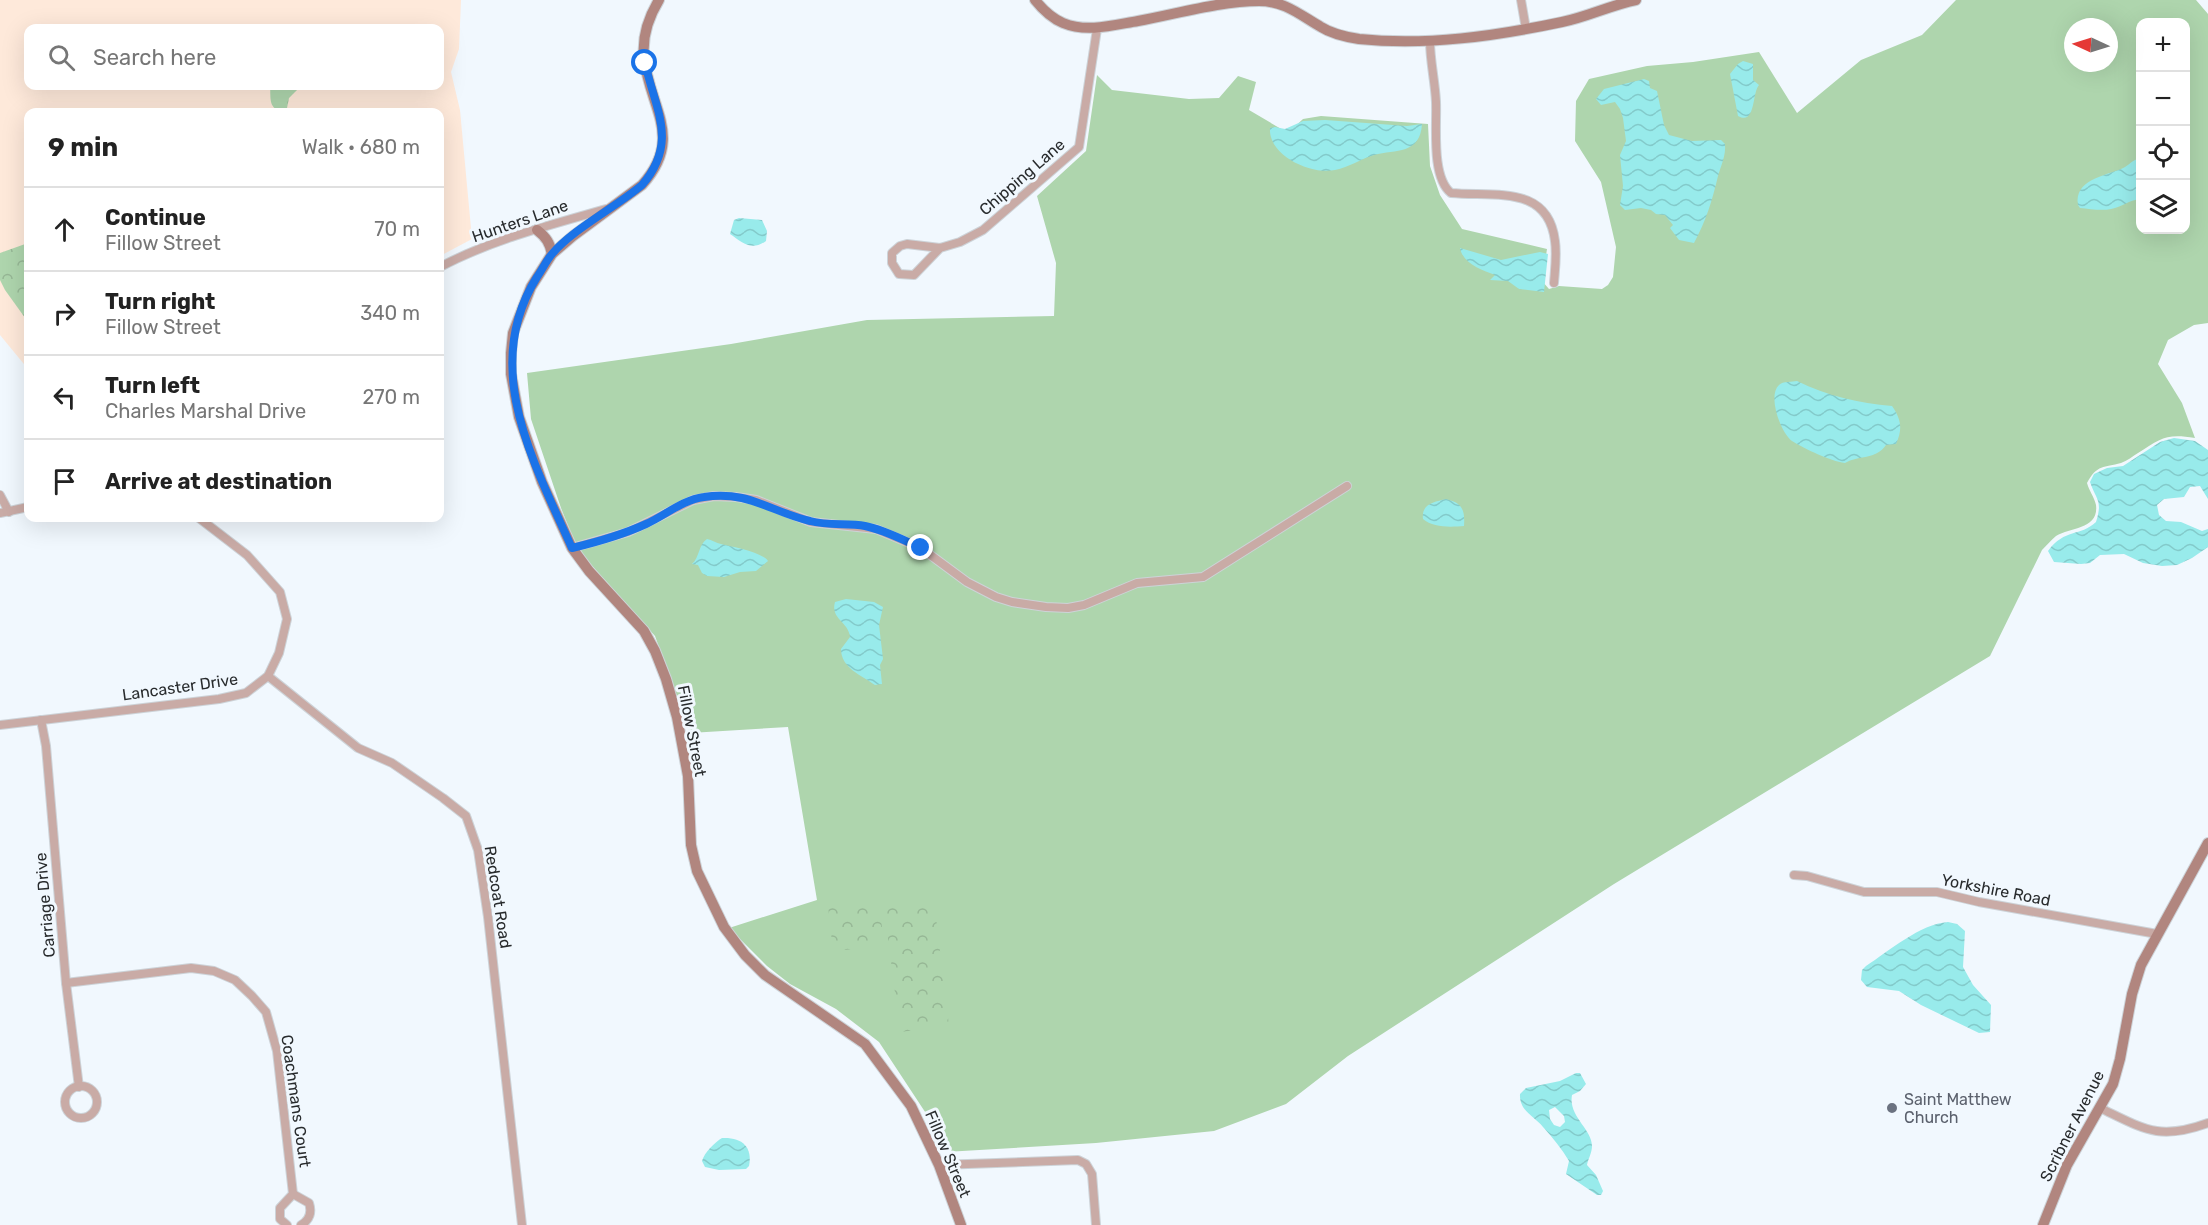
<!DOCTYPE html>
<meta charset="utf-8">
<style>
:root{--surface:#fff;--page:#f6f6f6;--text:#222;--muted:#767676;--line:#e0e0e0}
body{margin:0;font-family:Rubik,sans-serif;background:var(--page);color:var(--text)}
.controls{position:absolute;right:18px;top:18px;display:grid;overflow:hidden;border-radius:12px;box-shadow:0 6px 24px #0002}
.controls button{width:54px;height:54px;display:grid;place-items:center;padding:0;border:0;border-bottom:2px solid var(--line);background:var(--surface);color:var(--text);font:30px sans-serif}
.compass{position:absolute;left:2064px;top:18px;width:54px;height:54px;border-radius:50%;background:var(--surface);box-shadow:0 6px 24px #0002;rotate:274deg}
.stop{position:absolute;width:18px;height:18px;margin:-14px;border:4px solid #1a73e8;border-radius:50%;background:#fff}
.stop.end{background:#1a73e8;border-color:#fff;box-shadow:0 2px 6px #0008}
.list{margin:0;padding:0;list-style:none}
h2{display:flex;justify-content:space-between;align-items:center;height:78px;margin:0;padding:0 24px;font-size:26px}
h2 small{font-size:20px;font-weight:400;color:var(--muted)}
.list li{display:grid;grid-template-columns:39px 1fr auto;gap:18px;align-items:center;box-sizing:border-box;height:84px;padding:0 24px;border-top:2px solid var(--line)}
.list b{display:block;font-size:22px;white-space:nowrap}
.list p{margin:0;font-size:20px;white-space:nowrap;color:var(--muted)}
.list em{font-size:20px;font-style:normal;color:var(--muted)}
.icon{flex:none;width:33px;height:33px;fill:none;stroke:currentColor;stroke-width:2;stroke-linecap:round;stroke-linejoin:round}
.map{position:relative;flex:none;width:2208px;height:1225px;overflow:hidden}
.search{position:absolute;background:var(--surface);box-shadow:0 6px 24px #0002;left:24px;top:24px;width:420px;height:66px;display:flex;align-items:center;gap:15px;box-sizing:border-box;padding:0 21px;border-radius:12px;color:var(--muted);font-size:22px}
.panel{position:absolute;background:var(--surface);box-shadow:0 6px 24px #0002;left:24px;top:108px;width:420px;height:414px;border-radius:12px}
.map>svg:first-child{display:block}
</style>
<div class="map">
<svg width="2208" height="1225" viewBox="0 0 2208 1225">
<defs>
<pattern id="park-crowns" width="20" height="18" patternUnits="userSpaceOnUse" patternTransform="scale(1.5)"><rect width="20" height="18" fill="#aed5ad"/><path d="M2 6a3 3 0 1 1 6 0M12 15a3 3 0 1 1 6 0" fill="none" stroke="#96b795"/></pattern>
<pattern id="water-waves" width="16" height="10" patternUnits="userSpaceOnUse" patternTransform="scale(1.5)"><rect width="16" height="10" fill="#98ebeb"/><path d="M0 5q4-4 8 0t8 0" fill="none" stroke="#83caca"/></pattern>
</defs>
<rect width="100%" height="100%" fill="#f1f8fe"/>
<path fill="#fee9da" fill-rule="evenodd" d="M0 0H461L459 49 451 72 460 110 472 239 440 256V112H28V369L0 335ZM28 28H440V86H28Z"/>
<path fill="#aed5ad" fill-rule="evenodd" d="M1956 0H2196L2208 14V323L2194 325 2168 340 2158 364 2182 403 2195 438C2167 433 2161 438 2138 453 2133 456 2127 461 2121 463 2104 468 2097 464 2087 483 2089 491 2094 496 2096 505 2099 529 2071 527 2056 536 2051 540 2047 545 2042 550L1990 656 1614 884 1348 1056 1286 1104 1214 1131 1096 1143 945 1152 933 1124 879 1042 836 1009 790 984 767 966 729 928 817 900 788 727 690 733 655 636 586 559 573 538 561 508 531 419 527 373 731 344 867 320 1054 316 1056 263 1037 196 1086 151 1097 75 1112 90 1189 99 1219 98 1238 76 1256 82 1249 110 1288 133 1303 119 1321 116 1428 124 1430 166 1440 195 1462 229 1547 249 1542 281 1549 289 1559 286 1602 289 1608 285 1613 277 1616 247 1601 182 1575 141 1576 101 1589 79 1647 66 1693 62 1759 52 1797 113 1861 60 1922 35ZM2140 22H2186V230H2140ZM2073 27H2109V63H2073Z"/>
<g fill="url(#park-crowns)">
<path d="M270 86H301L289 98 287 108 281 111C268 108 271 97 270 86Z"/>
<polygon points="28,243 28,322 5,290 0,280 0,253"/>
<polygon points="879,900 884,946 833,951 828,906"/>
<polygon points="934,901 949,1026 900,1032 884,907"/>
</g>
<g fill="url(#water-waves)" fill-rule="evenodd">
<path d="M1743 61 1753 64V80L1759 85C1752 92 1756 126 1738 116L1730 74 1738 64Z"/>
<path d="M1644 79 1649 81 1650 88 1657 91 1664 125 1669 135 1692 141 1721 140 1725 144C1726 156 1721 165 1718 176 1712 201 1706 221 1694 243L1679 240 1670 228 1673 225 1665 215 1656 214 1651 210 1641 208 1625 210 1620 205 1623 186 1620 155 1626 141 1623 118 1620 109 1615 102 1601 105 1596 99 1604 89Z"/>
<path d="M1325 120 1407 126 1422 124C1420 155 1396 149 1374 155 1361 159 1349 167 1335 170 1312 175 1268 156 1270 128L1275 127 1285 129 1303 121Z"/>
<path d="M2137 159 2140 161V199C2129 200 2122 207 2111 209 2102 211 2090 209 2080 208L2078 205C2074 180 2104 176 2121 169 2127 167 2130 162 2137 159Z"/>
<path d="M739 218 762 220 767 231 766 241C751 252 742 242 730 234L734 220Z"/>
<path d="M1460 248 1501 260 1540 252 1548 254 1544 292 1519 289 1508 281 1490 280 1495 275C1482 270 1463 264 1460 248Z"/>
<path d="M1797 381C1827 396 1859 403 1892 406 1901 419 1903 429 1896 444L1886 445C1876 460 1858 455 1845 463 1830 461 1805 449 1792 441 1781 433 1767 396 1779 385 1783 381 1792 382 1797 381Z"/>
<path d="M2174 438 2195 441 2208 450V499L2200 486 2190 487 2184 497 2164 499 2157 505 2159 515 2166 521 2181 522 2202 531 2208 529V547L2192 558 2177 565 2162 566 2143 563 2124 554 2100 555 2090 563 2081 564 2054 562 2048 551C2065 528 2080 537 2096 522 2103 500 2096 500 2090 482L2094 474 2107 468 2123 466 2160 442Z"/>
<path d="M1446 499C1463 503 1465 511 1464 526 1451 527 1433 528 1423 519 1421 504 1434 502 1446 499Z"/>
<path d="M707 539C712 540 716 543 721 544 733 547 762 552 768 561L756 571 740 572 724 577 707 576 702 573 698 565 692 564C700 557 698 545 707 539Z"/>
<path d="M846 599 874 602 883 607 879 625 883 659 880 665 882 684 875 685C861 675 841 668 841 649L850 637C849 622 830 619 835 602Z"/>
<path d="M1948 922 1957 924 1965 931 1963 967 1973 985 1991 1005 1990 1032 1979 1033 1921 1005 1899 991 1867 987 1861 980 1862 970 1866 966C1889 951 1920 924 1948 922Z"/>
<path d="M1576 1073H1580L1586 1084 1580 1091 1572 1095C1568 1116 1592 1129 1592 1146 1592 1153 1588 1159 1587 1165L1596 1175 1603 1191 1601 1195H1597L1566 1174 1569 1161C1562 1149 1553 1138 1543 1127 1534 1116 1519 1111 1520 1094L1526 1088 1560 1081ZM1555 1107 1564 1116 1565 1122 1560 1127 1554 1125 1550 1119 1549 1110Z"/>
<path d="M722 1138C741 1137 753 1146 749 1166L746 1169 719 1170 705 1167 702 1161C704 1153 715 1142 722 1138Z"/>
</g>
<g fill="none" stroke-linecap="round" stroke-linejoin="round">
<defs>
<g id="street">
<polyline points="1521,0 1526,29"/>
<path d="M1430 41C1430 61 1435 81 1436 102 1437 126 1431 177 1451 193 1494 197 1548 184 1555 241 1557 255 1555 269 1554 283"/>
<polyline points="940,248 914,275 899,274 892,263 892,253 900,246 907,244 940,248 960,242 983,230 1079,147 1097,29"/>
<path d="M440 267C491 240 550 225 606 209"/>
<polyline points="0,495 9,512"/>
<polyline points="0,513 28,507"/>
<polyline points="572,548 628,532 693,500 714,496 736,497 756,500 811,522 876,529 921,548 967,582 996,597 1012,602 1046,607 1068,608 1084,605 1137,583 1203,577 1347,486"/>
<polyline points="268,676 358,748 392,763 443,798 466,816 478,850 488,917 522,1225"/>
<polyline points="41,720 46,746 66,983 79,1087"/>
<polyline points="0,725 219,699 246,693 268,676 279,653 287,619 280,592 247,555 199,518"/>
<polyline points="1794,875 1807,876 1864,892 1937,892 1979,902 2157,934"/>
<polyline points="66,983 191,968 214,971 235,980 252,996 266,1012 277,1051 293,1194 280,1208 280,1219 287,1225"/>
<circle cx="81" cy="1102" r="16"/>
<path d="M2100 1108C2144 1129 2159 1141 2208 1123"/>
<polyline points="939,1165 1078,1160 1086,1164 1092,1174 1096,1225"/>
<path d="M293 1194 309 1203C312 1212 310 1220 301 1225"/>
</g>
<g id="secondary">
<path d="M659 0C648 18 642 36 644 57 649 108 685 137 642 185L573 236 552 254 531 287 513 333 511 353V374L519 417 542 482 572 548 589 571 644 631 655 651 666 679 677 717 688 776 691 845 697 871 724 927 745 955 765 975 865 1044 911 1106 939 1165 961 1225"/>
<path d="M1035 0C1043 10 1051 18 1063 23 1087 33 1114 25 1138 21 1177 14 1220 1 1259 1 1285 1 1300 15 1321 27 1332 34 1346 37 1359 39 1427 46 1496 36 1562 22 1587 17 1611 5 1636 0"/>
<path d="M537 230C546 237 550 243 552 254"/>
<polyline points="2043,1225 2067,1165 2113,1084 2120,1059 2132,994 2141,965 2208,843"/>
</g>
</defs>
<use href="#street" stroke="#cdd3d8" stroke-width="10"/>
<use href="#secondary" stroke="#cdd3d8" stroke-width="12"/>
<use href="#street" stroke="#c9aba6" stroke-width="8"/>
<use href="#secondary" stroke="#b1867f" stroke-width="10"/>
</g>
<g fill="none" stroke-linecap="round" stroke-linejoin="round">
<path stroke="#1a73e8" stroke-width="8" d="M645 63C655 109 679 142 642 185 616 207 573 229 552 254 546 261 542 270 537 277 480 367 534 463 572 548 597 542 622 535 646 524 666 515 682 500 704 497 748 490 771 512 810 521 828 526 847 523 865 526 885 530 903 540 921 548"/>
</g>
<circle fill="#6b7280" stroke="#f1f8fe" stroke-width="2" cx="1892" cy="1108" r="6"/>
<g text-anchor="middle" dominant-baseline="central" stroke-width="6" stroke-linejoin="round" paint-order="stroke">
<g font-size="16" fill="#282b2d" stroke="#f1f8fe">
<text transform="translate(1022 177) rotate(-41)">Chipping Lane</text>
<text transform="translate(520 221) rotate(-19)">Hunters Lane</text>
<text transform="translate(180 687) rotate(-8)">Lancaster Drive</text>
<text transform="translate(692 731) rotate(79)">Fillow Street</text>
<text transform="translate(1996 890) rotate(11)">Yorkshire Road</text>
<text transform="translate(498 897) rotate(81)">Redcoat Road</text>
<text transform="translate(45 905) rotate(-95)">Carriage Drive</text>
<text transform="translate(296 1101) rotate(82)">Coachmans Court</text>
<text transform="translate(2072 1126) rotate(-63)">Scribner Avenue</text>
<text transform="translate(948 1154) rotate(67)">Fillow Street</text>
</g>
<g font-size="16" fill="#5b616d" stroke="#f1f8fe" text-anchor="start">
<text x="1904" y="1099">Saint Matthew<tspan x="1904" dy="18">Church</tspan></text>
</g>
</g>
</svg>
<div class="controls">
<button>+</button>
<button>−</button>
<button><svg class="icon" aria-label="locate" viewBox="0 0 24 24"><circle cx="12" cy="12" r="6"/><path d="M12 2v4M12 18v4M2 12h4M18 12h4"/></svg></button>
<button><svg class="icon" aria-label="layers" viewBox="0 0 24 24"><path d="M12 4l9 5-9 5-9-5zM3 14l9 5 9-5"/></svg></button>
</div>
<svg class="compass" viewBox="-18 -18 36 36"><path d="M0-13l5 13h-10z" fill="#e53935"/><path d="M0 13l5-13h-10z" fill="#767676"/></svg>
<div class="stop" style="left:645px;top:63px"></div>
<div class="stop end" style="left:921px;top:548px"></div>
<div class="search"><svg class="icon" aria-label="search" viewBox="0 0 24 24"><circle cx="10" cy="10" r="6"/><path d="M15 15l6 6"/></svg>Search here</div>
<section class="panel">
<h2>9 min<small>Walk · 680 m</small></h2>
<ul class="list">
<li><svg class="icon" aria-label="ahead" viewBox="0 0 24 24"><path d="M12 20V5M6 11l6-6 6 6"/></svg><div><b>Continue</b><p>Fillow Street</p></div><em>70 m</em></li>
<li><svg class="icon" aria-label="right" viewBox="0 0 24 24"><path d="M7 20v-9h11M14 6l5 5-5 5"/></svg><div><b>Turn right</b><p>Fillow Street</p></div><em>340 m</em></li>
<li><svg class="icon" aria-label="left" viewBox="0 0 24 24"><path d="M17 20v-9H6M10 6l-5 5 5 5"/></svg><div><b>Turn left</b><p>Charles Marshal Drive</p></div><em>270 m</em></li>
<li><svg class="icon" aria-label="arrive" viewBox="0 0 24 24"><path d="M6 21V4h12l-3 4 3 4H6"/></svg><div><b>Arrive at destination</b></div></li>
</ul>
</section>
</div>
